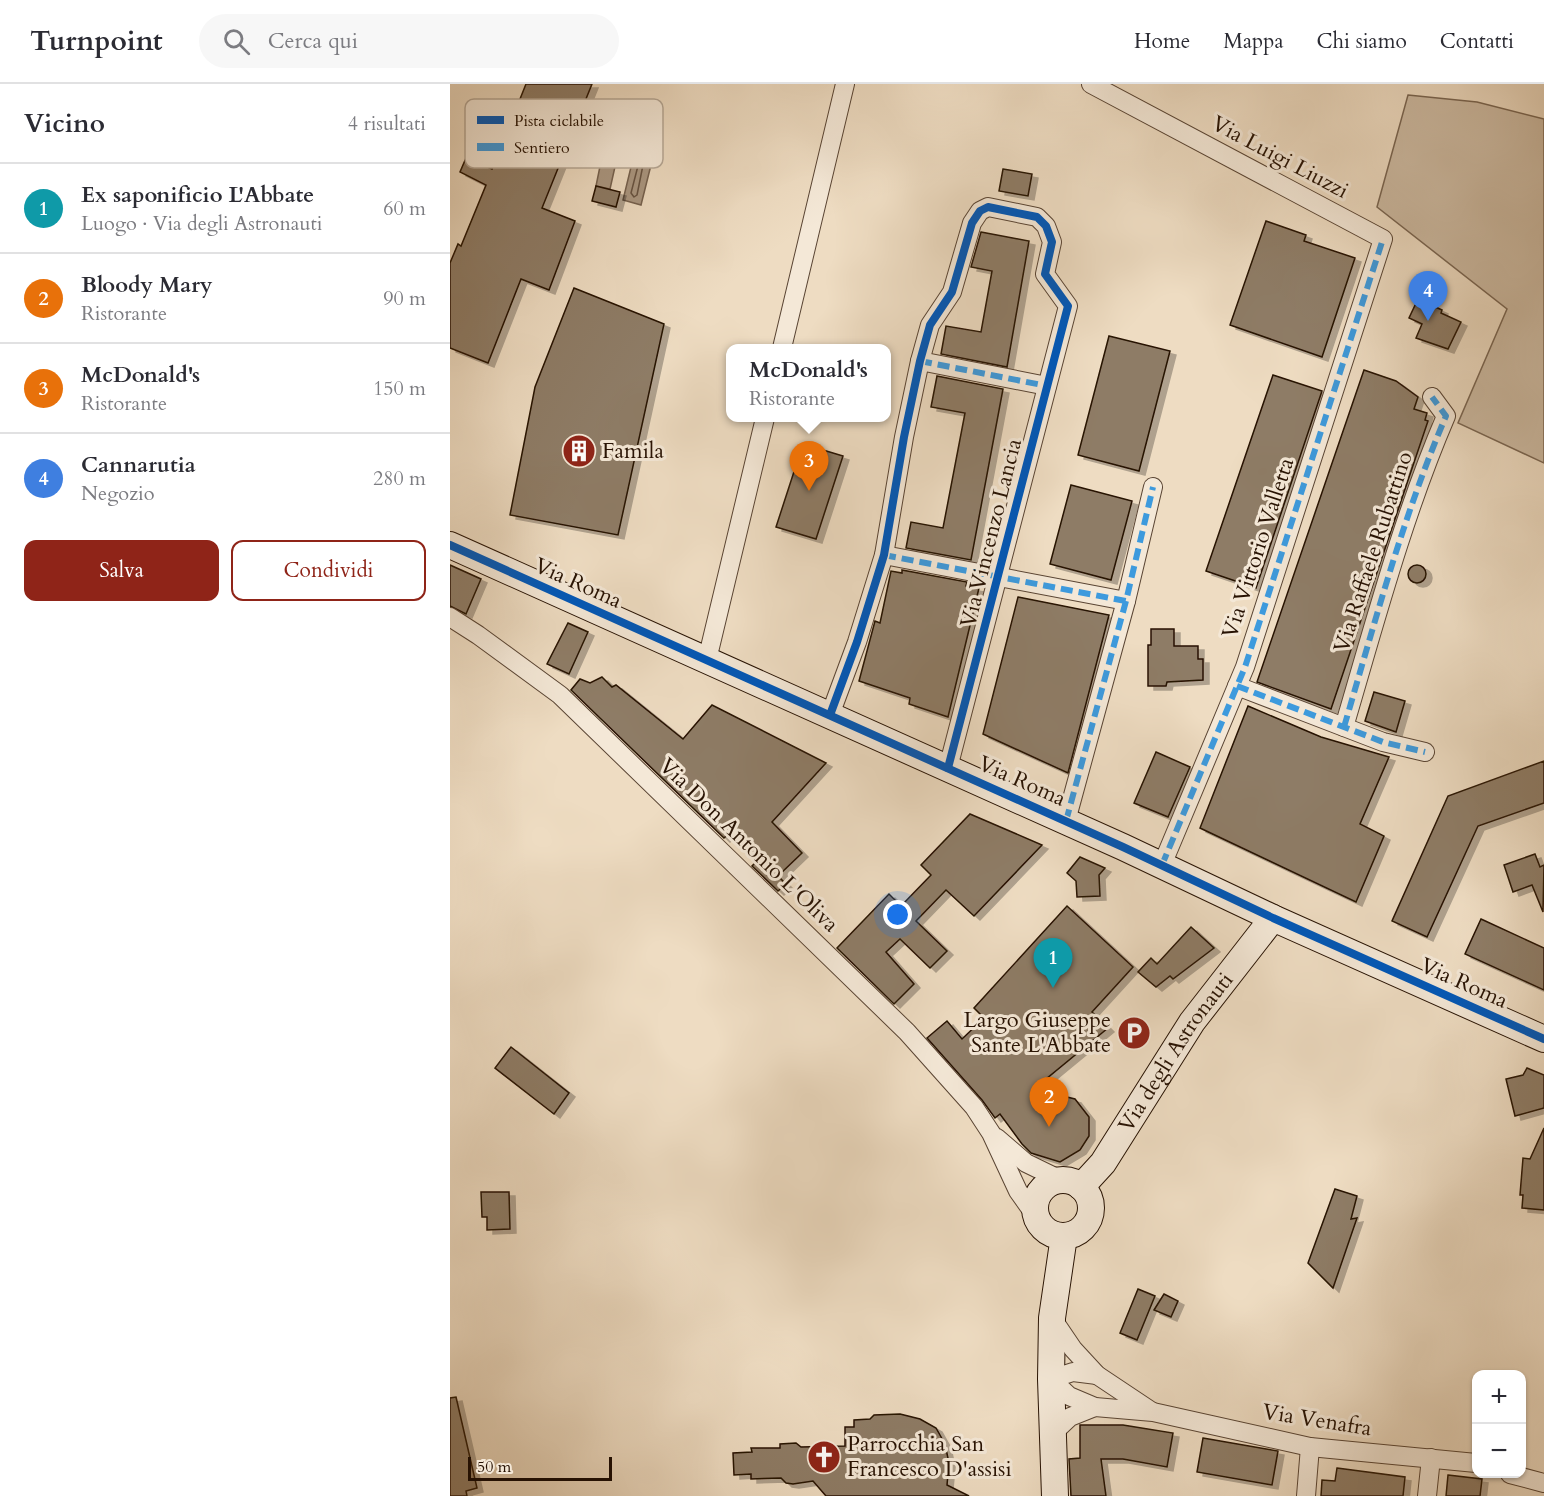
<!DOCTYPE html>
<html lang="it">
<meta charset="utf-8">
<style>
:root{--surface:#fff;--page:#f7f7f7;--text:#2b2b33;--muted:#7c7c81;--line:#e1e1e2;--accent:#8f2418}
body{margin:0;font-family:Cardo,serif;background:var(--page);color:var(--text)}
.controls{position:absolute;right:18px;bottom:18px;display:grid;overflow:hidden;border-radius:12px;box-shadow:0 2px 4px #0004}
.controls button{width:54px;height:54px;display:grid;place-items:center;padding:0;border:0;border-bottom:2px solid var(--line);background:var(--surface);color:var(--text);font:30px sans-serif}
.scale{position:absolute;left:18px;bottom:15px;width:144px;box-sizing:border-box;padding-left:6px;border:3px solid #271203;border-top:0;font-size:16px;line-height:21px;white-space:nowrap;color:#271203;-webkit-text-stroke:4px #f4e8d7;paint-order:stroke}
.you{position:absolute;left:448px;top:831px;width:21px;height:21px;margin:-15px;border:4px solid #fff;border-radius:50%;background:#1a73e8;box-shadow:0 0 0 9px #1a73e833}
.badge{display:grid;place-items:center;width:39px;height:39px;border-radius:50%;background:var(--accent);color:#fff;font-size:20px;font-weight:700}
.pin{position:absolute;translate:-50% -50px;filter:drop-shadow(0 2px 3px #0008)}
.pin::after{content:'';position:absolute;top:32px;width:21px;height:18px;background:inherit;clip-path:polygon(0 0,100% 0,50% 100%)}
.popup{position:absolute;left:276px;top:260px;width:165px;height:78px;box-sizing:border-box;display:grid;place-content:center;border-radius:12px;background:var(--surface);filter:drop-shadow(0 2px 4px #0005);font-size:20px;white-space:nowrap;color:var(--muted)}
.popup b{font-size:22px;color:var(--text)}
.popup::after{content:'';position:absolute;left:50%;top:100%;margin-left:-12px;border:12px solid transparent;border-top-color:var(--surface)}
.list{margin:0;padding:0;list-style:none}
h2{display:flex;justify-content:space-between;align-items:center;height:78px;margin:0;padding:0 24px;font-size:26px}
h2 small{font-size:20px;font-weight:400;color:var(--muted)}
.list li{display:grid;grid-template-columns:39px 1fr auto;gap:18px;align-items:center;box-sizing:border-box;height:90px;padding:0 24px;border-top:2px solid var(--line)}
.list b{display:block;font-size:22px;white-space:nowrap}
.list p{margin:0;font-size:20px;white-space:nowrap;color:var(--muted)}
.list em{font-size:20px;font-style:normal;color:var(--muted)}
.actions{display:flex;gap:12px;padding:18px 24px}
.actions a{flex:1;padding:14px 0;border:2px solid var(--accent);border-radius:12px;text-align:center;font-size:21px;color:var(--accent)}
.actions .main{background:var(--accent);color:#fff}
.icon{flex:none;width:33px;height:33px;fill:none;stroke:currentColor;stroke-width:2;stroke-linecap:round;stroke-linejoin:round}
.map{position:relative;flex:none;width:1094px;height:1412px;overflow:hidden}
header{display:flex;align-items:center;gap:36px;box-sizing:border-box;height:84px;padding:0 30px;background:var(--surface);border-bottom:2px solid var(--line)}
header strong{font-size:28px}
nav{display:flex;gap:33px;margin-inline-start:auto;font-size:21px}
.search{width:420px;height:54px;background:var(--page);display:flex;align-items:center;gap:15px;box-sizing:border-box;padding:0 21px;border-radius:33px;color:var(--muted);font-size:22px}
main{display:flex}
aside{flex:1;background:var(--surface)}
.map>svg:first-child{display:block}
</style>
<header>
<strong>Turnpoint</strong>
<div class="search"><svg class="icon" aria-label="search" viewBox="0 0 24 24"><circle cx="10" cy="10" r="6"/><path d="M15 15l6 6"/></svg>Cerca qui</div>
<nav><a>Home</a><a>Mappa</a><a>Chi siamo</a><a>Contatti</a></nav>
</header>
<main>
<aside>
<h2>Vicino<small>4 risultati</small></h2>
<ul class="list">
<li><span class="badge" style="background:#0f9aa8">1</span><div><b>Ex saponificio L'Abbate</b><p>Luogo · Via degli Astronauti</p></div><em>60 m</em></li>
<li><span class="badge" style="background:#e8710a">2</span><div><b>Bloody Mary</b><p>Ristorante</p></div><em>90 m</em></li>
<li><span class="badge" style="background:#e8710a">3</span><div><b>McDonald's</b><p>Ristorante</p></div><em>150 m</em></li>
<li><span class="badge" style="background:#3f7fe0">4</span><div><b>Cannarutia</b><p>Negozio</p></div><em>280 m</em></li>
</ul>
<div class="actions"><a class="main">Salva</a><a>Condividi</a></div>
</aside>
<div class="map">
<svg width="1094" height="1412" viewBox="0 0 1094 1412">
<defs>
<filter id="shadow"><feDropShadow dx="6" dy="4" stdDeviation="0" flood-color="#0004"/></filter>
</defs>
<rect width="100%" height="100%" fill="#eedcc2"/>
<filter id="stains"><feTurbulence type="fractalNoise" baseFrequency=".00333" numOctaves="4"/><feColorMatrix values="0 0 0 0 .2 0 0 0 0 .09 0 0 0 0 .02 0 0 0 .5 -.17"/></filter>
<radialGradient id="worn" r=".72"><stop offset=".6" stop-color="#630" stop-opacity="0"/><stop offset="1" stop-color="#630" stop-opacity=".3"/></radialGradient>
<polygon fill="#ccbaa2" stroke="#7a6652" stroke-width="1.5" points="958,11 1027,18 1094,35 1094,379 1008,339 1057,225 927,123"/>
<g fill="#aa9781" stroke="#76624f" stroke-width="1.5">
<polygon points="189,50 203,54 200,85 191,121 173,116"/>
<polygon points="156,53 171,56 160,105 146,102"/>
</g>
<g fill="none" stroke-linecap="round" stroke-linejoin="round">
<polygon stroke="#685442" stroke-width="1.5" points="190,74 194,76 187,111 184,113 181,109"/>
</g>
<g fill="#8e7b66" stroke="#271203" stroke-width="1.5" filter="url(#shadow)">
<polygon points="76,0 142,0 92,124 125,137 99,206 71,195 38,279 0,264 0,179 8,160 11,162 36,101 10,88 16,74 42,85"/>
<polygon points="553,85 582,90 578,112 549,107"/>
<polygon points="146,102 170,108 166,123 142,117"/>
<polygon points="816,137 856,151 854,157 905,174 872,273 780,241"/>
<polygon points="531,148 579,157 557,283 491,270 496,242 531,248 542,187 521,183"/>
<polygon points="124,204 214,240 168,451 60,431 85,303"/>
<polygon points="968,215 992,226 991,229 1011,238 998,265 966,254 972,240 959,234"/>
<polygon points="659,252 720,267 689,387 628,371"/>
<polygon points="914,286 946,297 968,313 964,325 977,329 975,336 978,337 881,625 807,598"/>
<polygon points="823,291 872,307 806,504 756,487"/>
<polygon points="487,292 553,305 521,476 456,464 461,438 493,444 515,329 481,323"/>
<polygon points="353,360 393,372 366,455 326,443"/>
<polygon points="621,401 682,417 661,496 600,480"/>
<polygon points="0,481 31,495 16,530 0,522"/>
<circle cx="967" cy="490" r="9"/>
<polygon points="452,486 517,498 516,502 529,504 498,633 459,620 460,614 409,597 425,537 430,539 441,487 452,489"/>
<polygon points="568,513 659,531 618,689 533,650"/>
<polygon points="118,539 138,548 119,590 97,580"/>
<polygon points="701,545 724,545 724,562 748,562 748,575 753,575 753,596 717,598 716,602 698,602 698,561 701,561"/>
<polygon points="152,593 162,603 166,601 233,655 262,621 376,679 322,738 352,769 328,792 336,800 328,807 302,782 310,774 283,746 274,754 121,606 130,595 140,599"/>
<polygon points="924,608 955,617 946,648 915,637"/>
<polygon points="798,622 871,653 939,673 910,740 934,752 906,818 750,744"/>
<polygon points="706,668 740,683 718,733 684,719"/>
<polygon points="1094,677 1094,719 1028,742 977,853 942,837 998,712"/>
<polygon points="520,730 592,761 524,832 496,806 466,837 497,867 480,884 450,855 436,868 464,900 444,920 387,864 439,810 451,822 481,791 471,781"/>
<polygon points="1085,770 1090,783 1094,781 1093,828 1082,801 1063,808 1054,781"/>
<polygon points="630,773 655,784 649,791 650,812 627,813 626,797 617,789"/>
<polygon points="617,822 683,883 642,928 658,944 584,1005 625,1015 639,1033 639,1052 630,1066 610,1078 581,1069 572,1060 550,1030 545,1034 532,1016 477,954 497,937 512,955 534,934 524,924"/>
<polygon points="1031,835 1094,864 1094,906 1015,870"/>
<polygon points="741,843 764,864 723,895 720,892 706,903 688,888 701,874 707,880"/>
<polygon points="61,963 119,1009 104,1030 45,984"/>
<polygon points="1077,984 1094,991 1094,1024 1065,1032 1056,995 1073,991"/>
<polygon points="1094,1044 1094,1126 1072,1124 1073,1111 1070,1111 1073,1074 1080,1075"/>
<polygon points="885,1105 907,1112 901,1135 907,1134 883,1204 858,1179"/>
<polygon points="31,1108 59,1108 60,1145 37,1146 37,1133 32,1133"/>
<polygon points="688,1205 705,1212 687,1256 670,1249"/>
<polygon points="714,1210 728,1217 721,1233 704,1226"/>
<polygon points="6,1313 27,1404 16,1407 17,1412 0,1412 0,1314"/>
<polygon points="450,1330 470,1335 486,1344 495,1360 499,1379 497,1401 519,1412 376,1412 363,1397 343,1400 336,1399 331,1394 301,1395 301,1390 284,1391 283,1369 302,1368 301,1364 330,1364 330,1360 346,1359 351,1363 395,1362 395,1343 404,1343 404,1336 420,1335 424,1331"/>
<polygon points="630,1341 673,1341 723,1349 717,1383 673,1375 651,1375 656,1412 621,1412 619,1375 630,1374"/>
<polygon points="753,1354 828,1367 822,1401 747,1388"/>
<polygon points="887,1384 955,1393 953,1412 871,1412 872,1396 885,1397"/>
<polygon points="998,1391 1032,1395 1030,1412 996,1412"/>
</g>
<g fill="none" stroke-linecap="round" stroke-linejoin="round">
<defs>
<g id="street">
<polyline points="641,0 933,155 795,583 712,781"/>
<polyline points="332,264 395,0"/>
<polyline points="470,277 597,302"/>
<polyline points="434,471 676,517"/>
<polyline points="0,533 28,551 110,611 457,948 524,1023 541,1049 568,1107 585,1131"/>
<polyline points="257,576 315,334"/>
<polyline points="787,602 933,658 975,668"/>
<polyline points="380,631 407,558 434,471 454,353 470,277 480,241 502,208 522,139 530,127 538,123 587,133 596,142 602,158 595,190 618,222 498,684"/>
<path d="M894 643C925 538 953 432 996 332L982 313"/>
<polyline points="616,737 676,517 703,403"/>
<polyline points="547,1054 576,1079 611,1096"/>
<polyline points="602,1234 623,1265 647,1291 701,1327"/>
<polyline points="601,1295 619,1312 645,1323 703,1328 860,1363 1026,1379"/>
<polyline points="601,1295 623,1288 647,1291"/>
<polyline points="603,1349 620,1333 645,1323"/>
<polyline points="1060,1390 1094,1399"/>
<polyline points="856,1412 860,1363"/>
<polyline points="977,1412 981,1374"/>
</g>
<g id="secondary">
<polyline points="0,461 673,763 823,834 1094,955"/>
<circle cx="613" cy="1124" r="28"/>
<path id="s1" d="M631 1103 653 1079 742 938 823 834"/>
<polyline points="605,1412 601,1295 602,1234 614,1152"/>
</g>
</defs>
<use href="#street" stroke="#594433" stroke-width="20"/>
<use href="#secondary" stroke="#271203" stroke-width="28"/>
<use href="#street" stroke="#f4e8d7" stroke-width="18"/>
<use href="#secondary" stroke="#f4e8d7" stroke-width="26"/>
<g stroke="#3d9add" stroke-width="6" stroke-dasharray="12 6" stroke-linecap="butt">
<polyline points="470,277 597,302"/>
<polyline points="434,471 676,517"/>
<polyline points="787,602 933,658 975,668"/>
<path d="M894 643C925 538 953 432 996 332L982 313"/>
<polyline points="616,737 676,517 703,403"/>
<polyline points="712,781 795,583 933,155"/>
</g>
<defs>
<g id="cycleway">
<polyline points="0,461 673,763 823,834 1094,955"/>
<polyline points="380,631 407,558 434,471 454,353 470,277 480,241 502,208 522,139 530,127 538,123 587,133 596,142 602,158 595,190 618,222 498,684"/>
</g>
</defs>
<use href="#cycleway" stroke="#f4e8d7" stroke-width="11"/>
<use href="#cycleway" stroke="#0057b8" stroke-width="8"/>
</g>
<defs>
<symbol id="building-disc" viewBox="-11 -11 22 22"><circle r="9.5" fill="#8f2418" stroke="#f4e8d7"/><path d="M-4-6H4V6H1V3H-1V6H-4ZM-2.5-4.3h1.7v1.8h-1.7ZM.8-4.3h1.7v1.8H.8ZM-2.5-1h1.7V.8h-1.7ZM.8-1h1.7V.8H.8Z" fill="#fff"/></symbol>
<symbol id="parking-disc" viewBox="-11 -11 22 22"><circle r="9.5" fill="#8f2418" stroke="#f4e8d7"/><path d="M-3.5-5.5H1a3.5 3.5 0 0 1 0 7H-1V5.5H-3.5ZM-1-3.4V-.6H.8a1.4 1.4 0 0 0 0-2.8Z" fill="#fff"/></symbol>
<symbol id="church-disc" viewBox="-11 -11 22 22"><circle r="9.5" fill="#8f2418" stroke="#f4e8d7"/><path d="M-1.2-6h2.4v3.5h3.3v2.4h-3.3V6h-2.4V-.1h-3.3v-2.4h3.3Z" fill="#fff"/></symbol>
</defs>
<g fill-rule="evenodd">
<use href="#building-disc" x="110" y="348" width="38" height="38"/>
<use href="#parking-disc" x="665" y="930" width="38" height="38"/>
<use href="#church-disc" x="355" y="1354" width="38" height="38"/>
</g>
<g text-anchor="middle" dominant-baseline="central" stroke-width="6" stroke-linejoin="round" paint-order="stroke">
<g font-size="22" fill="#271203" stroke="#f4e8d7">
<text transform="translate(830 73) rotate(28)">Via Luigi Liuzzi</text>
<text transform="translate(541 449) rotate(-76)">Via Vincenzo Lancia</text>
<text transform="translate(808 464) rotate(-72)">Via Vittorio Valletta</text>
<text transform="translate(923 468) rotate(-72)">Via Raffaele Rubattino</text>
<text transform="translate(128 499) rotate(24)">Via Roma</text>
<text transform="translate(572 697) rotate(24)">Via Roma</text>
<text transform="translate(299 761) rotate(44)">Via Don Antonio L'Oliva</text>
<text transform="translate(1014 899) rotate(24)">Via Roma</text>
<text stroke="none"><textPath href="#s1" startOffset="165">Via degli Astronauti</textPath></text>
<text transform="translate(867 1336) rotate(9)">Via Venafra</text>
</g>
<g font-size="22" fill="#271203" stroke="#f4e8d7" text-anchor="start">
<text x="152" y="367">Famila</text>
<text x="661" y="936" text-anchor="end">Largo Giuseppe<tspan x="661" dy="25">Sante L'Abbate</tspan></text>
<text x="397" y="1360">Parrocchia San<tspan x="397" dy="25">Francesco D'assisi</tspan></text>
</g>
</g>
<rect x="15" y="15" width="198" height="69" rx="9" fill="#f4e8d7" stroke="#b6a897" stroke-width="1.5"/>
<rect x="27" y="32" width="27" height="8" fill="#0057b8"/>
<rect x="27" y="59" width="27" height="8" fill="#3d9add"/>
<g font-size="16" fill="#271203">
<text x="64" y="42">Pista ciclabile</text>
<text x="64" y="69">Sentiero</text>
</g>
<rect width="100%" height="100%" filter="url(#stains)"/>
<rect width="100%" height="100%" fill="url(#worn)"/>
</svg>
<div class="controls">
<button>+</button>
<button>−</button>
</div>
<div class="scale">50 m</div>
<div class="you"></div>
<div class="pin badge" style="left:603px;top:904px;background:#0f9aa8">1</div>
<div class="pin badge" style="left:599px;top:1043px;background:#e8710a">2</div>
<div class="pin badge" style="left:359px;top:407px;background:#e8710a">3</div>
<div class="popup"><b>McDonald's</b>Ristorante</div>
<div class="pin badge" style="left:978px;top:237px;background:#3f7fe0">4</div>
</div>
</main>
